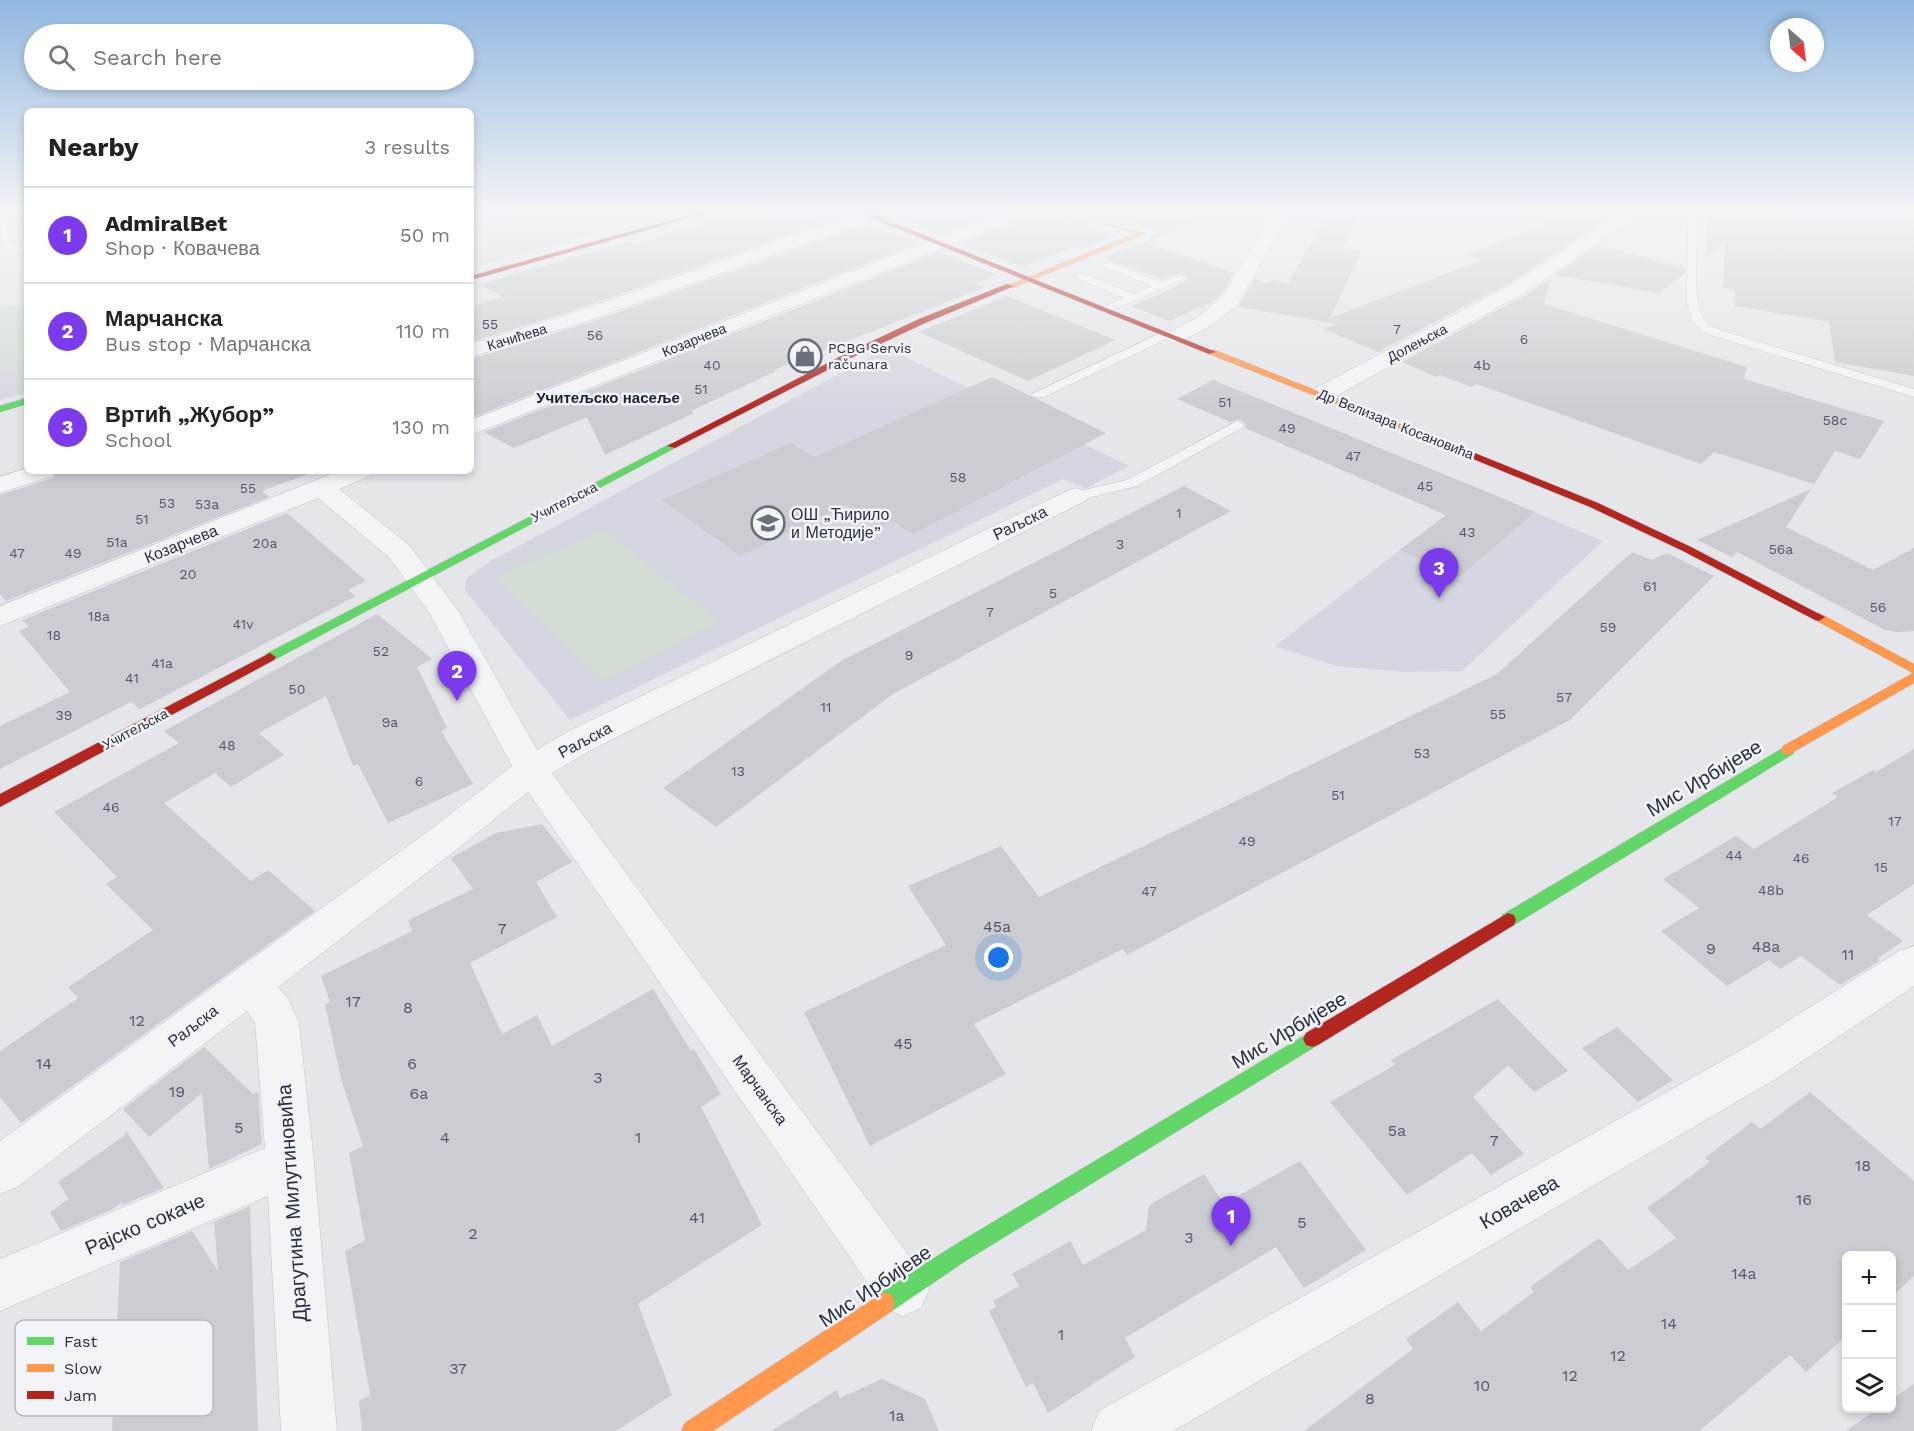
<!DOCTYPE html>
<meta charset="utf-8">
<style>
:root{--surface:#fff;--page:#f6f6f6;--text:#222;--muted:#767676;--line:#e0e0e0;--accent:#7c3aed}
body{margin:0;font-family:"Work Sans",sans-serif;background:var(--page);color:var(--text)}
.controls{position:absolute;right:18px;bottom:18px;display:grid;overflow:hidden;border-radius:9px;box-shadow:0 3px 9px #0003}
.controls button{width:54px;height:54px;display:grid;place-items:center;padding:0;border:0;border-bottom:2px solid var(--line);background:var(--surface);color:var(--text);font:30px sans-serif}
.compass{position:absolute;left:1770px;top:18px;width:54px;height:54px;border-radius:50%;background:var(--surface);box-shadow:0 3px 9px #0003;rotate:152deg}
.you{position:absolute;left:999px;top:958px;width:21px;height:21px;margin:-15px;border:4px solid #fff;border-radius:50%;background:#1a73e8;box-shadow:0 0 0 9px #1a73e833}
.badge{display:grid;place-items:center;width:39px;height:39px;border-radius:50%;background:var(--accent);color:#fff;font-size:20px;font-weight:700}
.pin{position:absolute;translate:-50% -50px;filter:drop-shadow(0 2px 3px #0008)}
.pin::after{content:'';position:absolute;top:32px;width:21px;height:18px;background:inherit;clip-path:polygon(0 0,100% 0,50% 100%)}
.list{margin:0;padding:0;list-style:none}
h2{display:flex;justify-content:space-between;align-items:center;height:78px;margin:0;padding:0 24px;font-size:26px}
h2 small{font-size:20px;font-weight:400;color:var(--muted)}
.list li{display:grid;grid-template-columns:39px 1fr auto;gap:18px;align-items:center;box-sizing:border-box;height:96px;padding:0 24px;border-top:2px solid var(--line)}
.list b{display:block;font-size:22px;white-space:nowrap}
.list p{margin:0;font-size:20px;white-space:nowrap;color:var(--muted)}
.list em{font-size:20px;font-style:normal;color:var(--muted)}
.icon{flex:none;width:33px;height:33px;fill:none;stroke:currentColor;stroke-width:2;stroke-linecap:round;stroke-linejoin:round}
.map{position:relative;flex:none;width:1914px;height:1431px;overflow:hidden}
.search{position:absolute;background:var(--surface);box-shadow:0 3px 9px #0003;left:24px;top:24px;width:450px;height:66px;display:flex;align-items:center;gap:15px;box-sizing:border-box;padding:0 21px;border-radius:33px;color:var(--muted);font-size:22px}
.panel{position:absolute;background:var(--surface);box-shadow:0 3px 9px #0003;left:24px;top:108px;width:450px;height:366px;border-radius:9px}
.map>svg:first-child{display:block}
</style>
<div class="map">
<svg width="1914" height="1431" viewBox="0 0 1914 1431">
<rect width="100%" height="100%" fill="#e4e6e9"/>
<g fill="#d4d7df">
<polygon points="887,348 1129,466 1086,488 1063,479 570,720 465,590 466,579 489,562"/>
<polygon points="27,365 27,393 0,400 0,370"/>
<polygon points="1480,489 1603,541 1462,671 1405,672 1336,666 1275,646"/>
</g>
<g fill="#d3ddd4">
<polygon points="471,213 671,213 471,268"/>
<polygon points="27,304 27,365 0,370 0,309"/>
<polygon points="604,531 718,621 604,680 495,578"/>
</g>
<g fill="#cbcdd2">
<polygon points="737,213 850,213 572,311 471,342 471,307 503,297 480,284 628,242 634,244"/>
<polygon points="884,213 995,213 939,235"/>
<polygon points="1027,213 1214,213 1146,243 1234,273 1220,296 1212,302 1169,321 1132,306 1179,286 1177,285 1187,280 1187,276 1180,273 1162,279 1103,258 1150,239 1154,233 1149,227 1103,217 1097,218 1093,223 1095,229 1117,235 1080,249 1074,247 1021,267 961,243 1024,218"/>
<polygon points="1328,213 1360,213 1342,249 1361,252 1330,318 1482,260 1467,255 1570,213 1617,213 1513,281 1378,352 1324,329 1337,324 1238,307 1254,279 1268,284 1271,280 1288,283"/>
<polygon points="1707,213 1914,213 1914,376 1835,362 1829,322 1735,306 1735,290 1723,288 1725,243 1706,258"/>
<polygon points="868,223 918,243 471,418 471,359 588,323"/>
<polygon points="1598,245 1685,268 1685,273 1659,293 1555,275"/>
<polygon points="939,252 997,275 975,283 985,287 774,370 776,371 691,411 694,413 605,455 587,417 514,448 484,432"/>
<polygon points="1550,279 1544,304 1747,367 1744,379 1884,421 1860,459 1835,451 1814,484 1714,452 1701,464 1476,384 1472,387 1440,375 1436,377 1402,362 1529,293"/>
<polygon points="1007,296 1115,340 1028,381 919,332"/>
<polygon points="992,377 1106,433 913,534 892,521 881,527 846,505 740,556 662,500 791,443 815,457"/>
<polygon points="1213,380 1480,489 1535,512 1459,577 1400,550 1446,515 1245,428 1246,424 1238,419 1230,422 1177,399"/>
<polygon points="57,471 307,471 308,474 262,491 269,497 6,601 0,594 0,495 53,478"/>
<polygon points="1184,486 1231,511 893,694 716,827 663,788 841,661"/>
<polygon points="1811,489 1786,527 1873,570 1914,548 1914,631 1897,632 1885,630 1737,552 1732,557 1697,540"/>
<polygon points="287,513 366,581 348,590 356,596 140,709 131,702 0,769 0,726 70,692 19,631 29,627 22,620"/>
<polygon points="1632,552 1652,560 1667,553 1714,576 1570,720 1127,955 1123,949 974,1024 1006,1074 870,1146 804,1012 946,945 908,886 1001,846 1039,897 1497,674"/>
<polygon points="377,614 432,659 417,667 447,728 441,731 473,784 388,823 358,764 353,766 326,696 259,733 284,755 231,787 215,773 164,803 251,881 268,870 315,911 21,1123 0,1097 0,1051 78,998 68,987 153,930 106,884 117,877 54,812 179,743 164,731"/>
<polygon points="1914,749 1914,884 1867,915 1903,941 1878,958 1879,961 1840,985 1801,956 1780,969 1769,960 1727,986 1661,931 1699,908 1663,879 1736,836 1754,849 1838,797 1832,793 1873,770 1876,772"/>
<polygon points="542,824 572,862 536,882 557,917 470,963 502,1034 537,1015 552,1046 653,989 691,1051 694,1049 721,1094 701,1107 762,1225 638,1304 672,1395 616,1431 362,1431 359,1401 370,1395 345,1251 365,1240 349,1153 363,1146 341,1079 325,1004 330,1002 321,976 412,931 408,920 473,889 451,858 496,833"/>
<polygon points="1498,999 1568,1071 1534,1092 1508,1065 1473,1097 1524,1154 1491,1175 1472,1153 1407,1195 1330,1102 1395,1065 1391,1060"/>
<polygon points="1617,1027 1673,1080 1638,1102 1582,1048"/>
<polygon points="204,1047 253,1094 258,1092 262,1144 209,1169 202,1093 149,1137 123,1109"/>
<polygon points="1810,1092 1914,1181 1914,1276 1892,1296 1892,1256 1846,1256 1846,1336 1806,1372 1790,1355 1699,1431 1304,1431 1413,1349 1406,1339 1458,1302 1481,1331 1534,1292 1530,1287 1599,1238 1628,1270 1676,1238 1647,1208 1710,1162 1705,1158 1752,1122 1760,1129"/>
<polygon points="126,1131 164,1188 122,1205 122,1202 111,1210 61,1231 50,1212 69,1199 58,1182 125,1135"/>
<polygon points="1300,1161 1366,1250 1304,1288 1276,1247 1125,1338 1135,1357 1048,1413 1033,1383 1026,1387 989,1311 996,1307 993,1301 1019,1286 1012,1274 1070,1241 1083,1265 1146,1230 1149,1206 1154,1202 1204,1174 1224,1204"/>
<polygon points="250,1206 258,1431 112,1431 120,1262 192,1231 218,1271 214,1222"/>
<polygon points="882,1379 925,1399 939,1431 771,1431 837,1390 840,1398"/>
<polygon points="1914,1384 1914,1431 1846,1431 1878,1408 1892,1408 1892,1399"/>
</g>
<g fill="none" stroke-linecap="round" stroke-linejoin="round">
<defs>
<g id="lane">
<path d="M1688 213H1698C1698 238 1691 299 1703 318 1707 325 1715 328 1723 331L1914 389V397L1714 336C1696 330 1690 320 1687 301Z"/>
<path d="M0 219 5 222C9 236 10 247 27 248V254C0 252 0 243 0 219Z"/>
<polygon points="1108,262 1162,282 1181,275 1186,278 1106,313 1102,312 1102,308 1124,298 1076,278 1076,274 1084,274 1134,294 1152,286 1104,267 1103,265"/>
<polygon points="1167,330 1173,334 1171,337 1044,397 1034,397 1032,394"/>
<polygon points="1237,421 1244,425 1242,428 1137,486 1076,501 1068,496 1071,493 1127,480"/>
</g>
<g id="street">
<polygon points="857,213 876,215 874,219 587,321 471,357 471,344 573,313"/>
<polygon points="1002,213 1025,213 1023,216 471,435 471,420"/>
<polygon points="1273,213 1289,213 1237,305 1212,325 1182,341 1175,343 1168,341 1165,337 1168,333 1198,317 1222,297"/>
<polygon points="1621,213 1641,213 1528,291 1330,399 1322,401 1314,399 1311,394 1314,389 1514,283"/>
<polygon points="27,468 27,471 55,471 52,476 0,493 0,477"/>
<polygon points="339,471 373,471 370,476 339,489 410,546 459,612 537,750 567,732 1067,491 1076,488 1085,491 1089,496 1085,501 591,750 552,773 921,1272 929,1290 921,1308 903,1316 885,1308 528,792 456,850 278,987 288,999 299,1023 314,1162 337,1431 281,1431 268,1196 0,1311 0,1259 265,1148 255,1023 247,1011 17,1187 0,1194 0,1141 430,830 512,766 430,614 390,558 318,498 0,626 0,606"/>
<polygon points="1914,946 1914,986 1779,1077 1173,1431 1091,1431 1099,1411 1747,1047 1899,951"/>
</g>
<g id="fast">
<polygon points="27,398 27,404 0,412 0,406"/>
<polygon points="672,443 677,446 675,448 274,660 270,661 264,657 266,654"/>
<polygon points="1788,745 1793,746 1795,750 1793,754 1514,925 1508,927 1502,925 1500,920 1502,915"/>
<polygon points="1312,1031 1318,1033 1321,1039 1318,1045 967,1260 892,1311 884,1314 876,1311 873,1303 876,1295 953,1246"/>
</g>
<g id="slow">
<polygon points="1103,222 1146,233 1013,288 1006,286 1136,233 1101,225"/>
<polygon points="1209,350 1215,350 1430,436 1422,438 1209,354"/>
<polygon points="1819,613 1914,664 1914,683 1788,755 1783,754 1781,750 1783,746 1913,673 1815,620 1813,617 1815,614"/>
<polygon points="884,1292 892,1295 895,1303 892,1311 713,1431 681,1431 685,1423"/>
</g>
<g id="jam">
<polygon points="696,213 707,213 471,280 471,276"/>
<polygon points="859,213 869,213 1216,352 1209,354"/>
<polygon points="1007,284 1014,286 925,323 853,357 675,448 667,446 847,353 919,319"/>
<polygon points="1425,433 1598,503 1691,547 1825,617 1819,621 1815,620 1683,551 1590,507 1422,438 1420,436"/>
<polygon points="270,653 276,657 274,660 0,807 0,794"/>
<polygon points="1508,913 1514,915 1516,920 1514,925 1318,1045 1312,1047 1306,1045 1303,1039 1306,1033"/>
</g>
</defs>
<use href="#lane" stroke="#c1c2c7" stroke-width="1"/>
<use href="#street" stroke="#c1c2c7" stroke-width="1"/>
<use href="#fast" stroke="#c1c2c7" stroke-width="1"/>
<use href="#slow" stroke="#c1c2c7" stroke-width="1"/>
<use href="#jam" stroke="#c1c2c7" stroke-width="1"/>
<g stroke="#c3c4c9" stroke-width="2" stroke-dasharray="2 2" stroke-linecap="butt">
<polyline points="1054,213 1079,219"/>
<polyline points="1169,233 1219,213"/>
</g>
<use href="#lane" fill="#f3f4f6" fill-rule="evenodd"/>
<use href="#street" fill="#f3f4f6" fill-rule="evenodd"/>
<use href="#fast" fill="#63d668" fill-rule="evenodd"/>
<use href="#slow" fill="#ff974d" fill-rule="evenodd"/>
<use href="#jam" fill="#b3261e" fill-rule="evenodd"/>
</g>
<linearGradient id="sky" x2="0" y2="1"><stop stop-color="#92b8e0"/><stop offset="0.51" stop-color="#f3f4f5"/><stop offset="1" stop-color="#f3f4f5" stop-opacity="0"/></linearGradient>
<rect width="1914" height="414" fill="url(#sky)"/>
<defs>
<symbol id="shop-ring" viewBox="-11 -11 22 22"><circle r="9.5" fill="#f2f4f8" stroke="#6a6f7e" stroke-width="1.5"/><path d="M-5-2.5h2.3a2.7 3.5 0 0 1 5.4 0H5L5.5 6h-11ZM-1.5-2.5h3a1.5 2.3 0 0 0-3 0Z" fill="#6a6f7e"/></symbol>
<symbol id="school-ring" viewBox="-11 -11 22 22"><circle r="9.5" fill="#f2f4f8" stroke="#6a6f7e" stroke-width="1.5"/><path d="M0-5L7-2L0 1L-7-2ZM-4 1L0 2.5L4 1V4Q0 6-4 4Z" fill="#6a6f7e"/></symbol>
</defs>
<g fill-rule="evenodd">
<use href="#shop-ring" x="786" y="337" width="38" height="38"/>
<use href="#school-ring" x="749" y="504" width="38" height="38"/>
</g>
<g text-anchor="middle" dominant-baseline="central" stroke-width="5" stroke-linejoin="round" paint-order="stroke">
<g font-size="14" fill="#53586a">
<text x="490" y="324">55</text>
<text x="1397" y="329">7</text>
<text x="595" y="335">56</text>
<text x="1524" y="339">6</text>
<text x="712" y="365">40</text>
<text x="1482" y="365">4b</text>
<text x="701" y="389">51</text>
<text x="1225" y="402">51</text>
<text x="1835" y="420">58c</text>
<text x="1287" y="428">49</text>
<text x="1353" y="456">47</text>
<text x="958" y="477">58</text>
<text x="1425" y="486">45</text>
<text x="248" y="488">55</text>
<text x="167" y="503">53</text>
<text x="207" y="504">53a</text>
<text x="1179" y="513">1</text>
<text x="142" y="519">51</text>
<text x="1467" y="532">43</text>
<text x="117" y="542">51a</text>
<text x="265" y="543">20a</text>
<text x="1120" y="544">3</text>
<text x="1781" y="549">56a</text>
<text x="17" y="553">47</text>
<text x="73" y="553">49</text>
<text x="188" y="574">20</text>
<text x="1650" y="586">61</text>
<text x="1053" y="593">5</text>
<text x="1878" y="607">56</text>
<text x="990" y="612">7</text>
<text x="99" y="616">18a</text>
<text x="243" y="624">41v</text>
<text x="1608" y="627">59</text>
<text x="54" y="635">18</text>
<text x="381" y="651">52</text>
<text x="909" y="655">9</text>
<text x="162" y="663">41a</text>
<text x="132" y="678">41</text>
<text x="297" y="689">50</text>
<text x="1564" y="697">57</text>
<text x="826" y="707">11</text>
<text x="1498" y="714">55</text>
<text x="64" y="715">39</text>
<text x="390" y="722">9a</text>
<text x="227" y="745">48</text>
<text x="1422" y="753">53</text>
<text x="738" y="771">13</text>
<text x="419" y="781">6</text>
<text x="1338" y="795">51</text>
<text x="111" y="807">46</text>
<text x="1895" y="821">17</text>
<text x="1247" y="841">49</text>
<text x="1734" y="855">44</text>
<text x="1801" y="858">46</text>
<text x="1881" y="867">15</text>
<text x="1771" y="890">48b</text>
<text x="1149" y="891">47</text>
</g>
<g font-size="14" fill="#292f45" stroke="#f2f4f8">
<text transform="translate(517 337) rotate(-17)">Качићева</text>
<text transform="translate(694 340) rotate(-22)">Козарчева</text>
<text transform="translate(1417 343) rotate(-28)">Долењска</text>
<text transform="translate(1396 424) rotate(22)">Др Велизара Косановића</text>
<text transform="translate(564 502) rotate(-27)">Учитељска</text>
<text transform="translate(135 729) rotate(-28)">Учитељска</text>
</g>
<g font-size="14" fill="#292f45" stroke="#f2f4f8" text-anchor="start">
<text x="828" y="348">PCBG Servis<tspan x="828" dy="16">računara</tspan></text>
</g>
<g font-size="15" font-weight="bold" fill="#1b2136" stroke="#f2f4f8">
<text x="608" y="398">Учитељско насеље</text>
</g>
<g font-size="16" fill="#292f45" stroke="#f2f4f8" text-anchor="start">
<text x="791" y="514">ОШ „Ћирило<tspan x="791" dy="18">и Методије”</tspan></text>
</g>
<g font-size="16" fill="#292f45" stroke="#f2f4f8">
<text transform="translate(1020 523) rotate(-26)">Раљска</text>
<text transform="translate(181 544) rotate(-22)">Козарчева</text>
<text transform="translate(585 740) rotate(-28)">Раљска</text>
<text transform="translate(193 1026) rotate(-37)">Раљска</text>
<text transform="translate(760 1090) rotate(54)">Марчанска</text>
</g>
<g font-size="16" fill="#53586a">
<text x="997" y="926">45a</text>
<text x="502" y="928">7</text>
<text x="1766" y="946">48a</text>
<text x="1711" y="948">9</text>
<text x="1848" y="954">11</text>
<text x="353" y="1001">17</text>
<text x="408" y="1007">8</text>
<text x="137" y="1020">12</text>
<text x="903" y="1043">45</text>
<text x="44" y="1063">14</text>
<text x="412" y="1063">6</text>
<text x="598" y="1077">3</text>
<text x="177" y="1091">19</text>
<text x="419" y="1093">6a</text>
<text x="239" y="1127">5</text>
<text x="1397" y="1130">5a</text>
<text x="445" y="1137">4</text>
<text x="638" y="1137">1</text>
<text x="1494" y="1140">7</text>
<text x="1863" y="1165">18</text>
<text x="1804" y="1199">16</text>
<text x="697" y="1217">41</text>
<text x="1302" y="1222">5</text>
<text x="473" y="1233">2</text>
<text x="1189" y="1237">3</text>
<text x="1744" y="1273">14a</text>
<text x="1669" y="1323">14</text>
<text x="1061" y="1334">1</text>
<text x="1618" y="1355">12</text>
<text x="458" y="1368">37</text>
<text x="1570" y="1375">12</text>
<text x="1482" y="1385">10</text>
<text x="1370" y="1398">8</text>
<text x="897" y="1415">1a</text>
</g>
<g font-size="20" fill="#292f45" stroke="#f2f4f8">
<text transform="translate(1704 778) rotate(-31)">Мис Ирбијеве</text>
<text transform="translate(1289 1030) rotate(-31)">Мис Ирбијеве</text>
<text transform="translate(1519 1202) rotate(-30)">Ковачева</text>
<text transform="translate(292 1203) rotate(-94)">Драгутина Милутиновића</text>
<text transform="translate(145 1224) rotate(-23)">Рајско сокаче</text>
<text transform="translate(875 1286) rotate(-34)">Мис Ирбијеве</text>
</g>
</g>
<rect x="15" y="1320" width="198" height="96" rx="9" fill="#f2f4f8" stroke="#b6b9c2" stroke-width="1.5"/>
<rect x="27" y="1337" width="27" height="8" fill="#63d668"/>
<rect x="27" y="1364" width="27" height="8" fill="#ff974d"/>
<rect x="27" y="1391" width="27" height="8" fill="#b3261e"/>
<g font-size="16" fill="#292f45">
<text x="64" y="1347">Fast</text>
<text x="64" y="1374">Slow</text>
<text x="64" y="1401">Jam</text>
</g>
</svg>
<div class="controls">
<button>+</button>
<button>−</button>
<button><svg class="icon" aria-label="layers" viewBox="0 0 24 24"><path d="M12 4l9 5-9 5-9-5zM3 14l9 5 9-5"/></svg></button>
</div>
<svg class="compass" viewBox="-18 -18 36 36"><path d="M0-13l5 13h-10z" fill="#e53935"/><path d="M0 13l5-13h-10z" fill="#767676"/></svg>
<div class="you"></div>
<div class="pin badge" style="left:1231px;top:1246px">1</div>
<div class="pin badge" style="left:457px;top:701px">2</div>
<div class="pin badge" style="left:1439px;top:598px">3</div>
<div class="search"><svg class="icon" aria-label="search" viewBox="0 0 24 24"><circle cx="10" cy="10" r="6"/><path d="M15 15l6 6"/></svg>Search here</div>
<section class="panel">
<h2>Nearby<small>3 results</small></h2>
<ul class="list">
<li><span class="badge">1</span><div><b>AdmiralBet</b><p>Shop · Ковачева</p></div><em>50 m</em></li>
<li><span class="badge">2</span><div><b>Марчанска</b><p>Bus stop · Марчанска</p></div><em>110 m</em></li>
<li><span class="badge">3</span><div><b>Вртић „Жубор”</b><p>School</p></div><em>130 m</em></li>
</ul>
</section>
</div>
